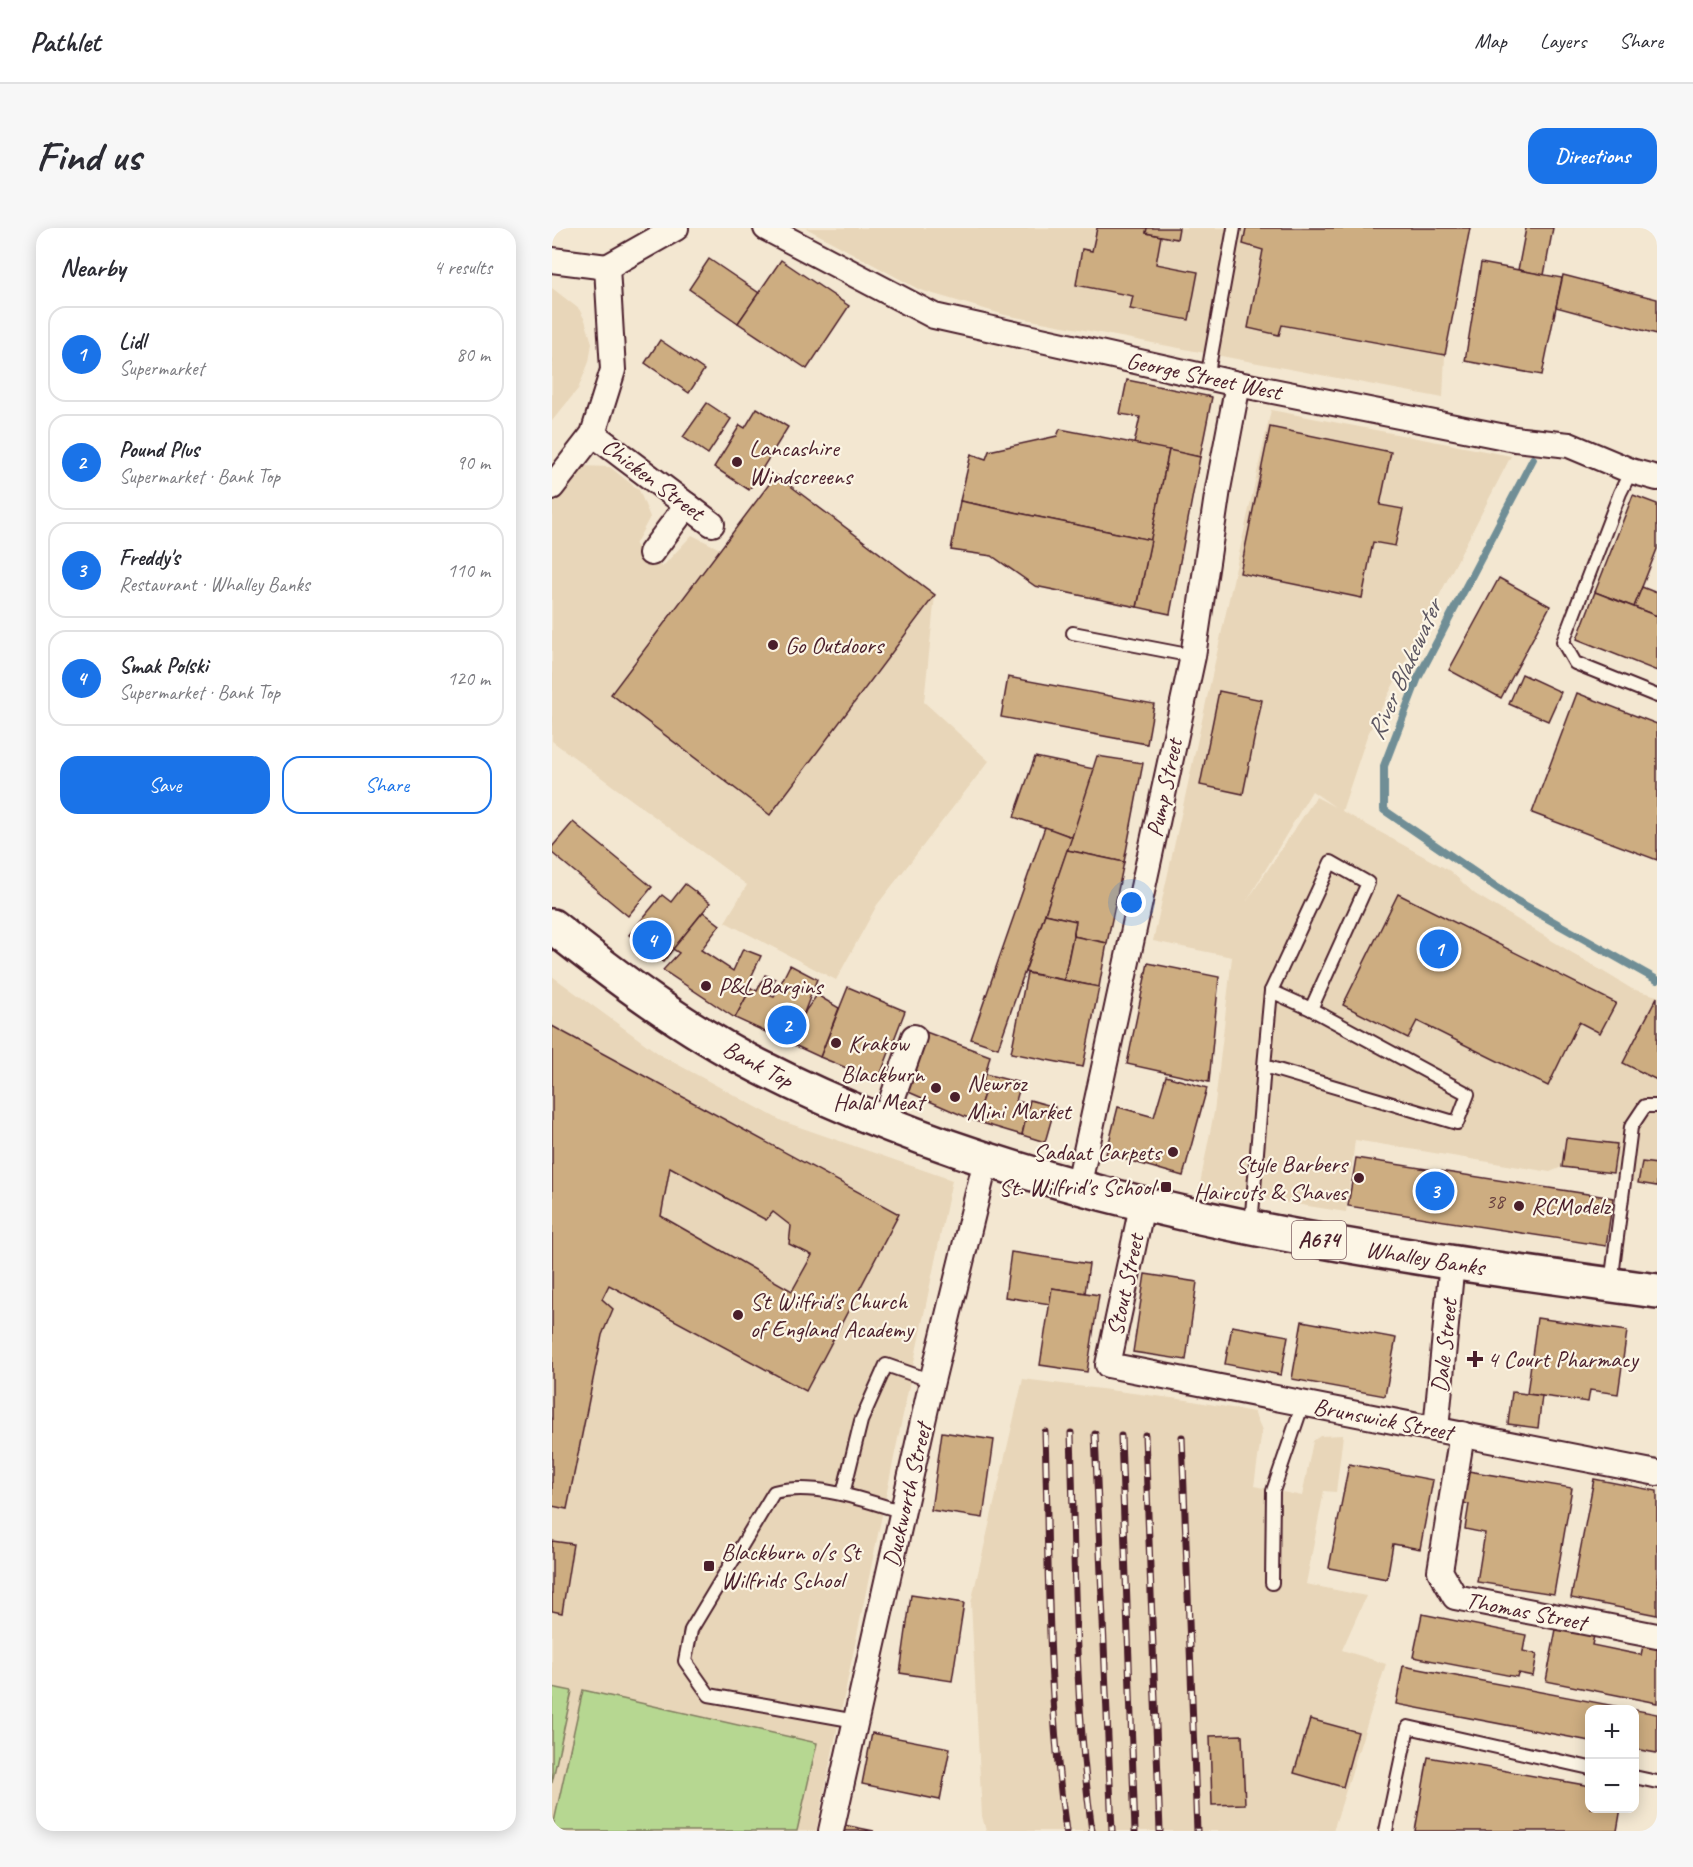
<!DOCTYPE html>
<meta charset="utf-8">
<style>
:root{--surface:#fff;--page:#f7f7f7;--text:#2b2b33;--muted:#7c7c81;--line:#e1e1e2;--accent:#1a73e8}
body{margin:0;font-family:Caveat,sans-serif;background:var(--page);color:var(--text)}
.controls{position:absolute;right:18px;bottom:18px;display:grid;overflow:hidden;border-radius:12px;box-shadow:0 3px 15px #0003}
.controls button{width:54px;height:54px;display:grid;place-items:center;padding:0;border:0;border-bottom:2px solid var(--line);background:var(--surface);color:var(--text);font:30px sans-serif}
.you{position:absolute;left:580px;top:675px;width:21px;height:21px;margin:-15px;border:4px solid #fff;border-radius:50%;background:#1a73e8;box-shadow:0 0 0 9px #1a73e833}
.badge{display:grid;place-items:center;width:39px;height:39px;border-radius:50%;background:var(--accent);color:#fff;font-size:20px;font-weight:700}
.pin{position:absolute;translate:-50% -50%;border:3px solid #fff;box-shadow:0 2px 6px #0006}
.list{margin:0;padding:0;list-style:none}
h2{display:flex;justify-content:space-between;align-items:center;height:78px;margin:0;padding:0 24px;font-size:26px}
h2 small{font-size:20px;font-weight:400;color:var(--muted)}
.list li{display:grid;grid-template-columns:39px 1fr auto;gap:18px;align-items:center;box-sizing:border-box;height:96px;margin:0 12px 12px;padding:0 12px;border:2px solid var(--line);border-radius:18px}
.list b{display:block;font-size:22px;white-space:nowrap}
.list p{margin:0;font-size:20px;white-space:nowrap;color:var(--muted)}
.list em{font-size:20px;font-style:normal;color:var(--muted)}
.actions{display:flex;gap:12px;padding:18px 24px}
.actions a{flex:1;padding:14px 0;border:2px solid var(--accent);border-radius:18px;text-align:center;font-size:21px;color:var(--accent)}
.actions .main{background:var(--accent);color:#fff}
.map{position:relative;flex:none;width:1105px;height:1603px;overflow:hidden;border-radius:18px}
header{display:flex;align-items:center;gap:36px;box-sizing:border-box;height:84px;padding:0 30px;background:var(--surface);border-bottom:2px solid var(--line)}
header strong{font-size:28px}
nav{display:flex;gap:33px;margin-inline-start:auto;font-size:21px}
.intro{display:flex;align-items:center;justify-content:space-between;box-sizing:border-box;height:144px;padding:0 36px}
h1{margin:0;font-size:42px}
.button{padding:15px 27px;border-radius:18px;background:var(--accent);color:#fff;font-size:21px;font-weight:700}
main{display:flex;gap:36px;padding:0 36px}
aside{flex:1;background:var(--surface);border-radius:18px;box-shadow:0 3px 15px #0003}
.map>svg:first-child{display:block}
</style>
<header>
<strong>Pathlet</strong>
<nav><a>Map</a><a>Layers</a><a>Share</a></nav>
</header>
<div class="intro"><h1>Find us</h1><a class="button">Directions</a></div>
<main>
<aside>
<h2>Nearby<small>4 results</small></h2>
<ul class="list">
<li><span class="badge">1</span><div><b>Lidl</b><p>Supermarket</p></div><em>80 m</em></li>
<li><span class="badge">2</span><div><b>Pound Plus</b><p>Supermarket · Bank Top</p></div><em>90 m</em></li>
<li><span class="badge">3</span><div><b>Freddy's</b><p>Restaurant · Whalley Banks</p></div><em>110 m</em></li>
<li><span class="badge">4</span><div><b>Smak Polski</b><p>Supermarket · Bank Top</p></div><em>120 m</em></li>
</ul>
<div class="actions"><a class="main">Save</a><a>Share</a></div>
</aside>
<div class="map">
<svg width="1105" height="1603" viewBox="0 0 1105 1603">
<rect width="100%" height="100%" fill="#f3e7d1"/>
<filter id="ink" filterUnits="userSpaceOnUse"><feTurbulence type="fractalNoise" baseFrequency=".0167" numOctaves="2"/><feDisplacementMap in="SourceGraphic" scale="12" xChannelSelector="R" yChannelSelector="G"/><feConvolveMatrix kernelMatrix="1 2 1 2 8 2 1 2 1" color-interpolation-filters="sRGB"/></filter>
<g filter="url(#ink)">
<g fill="#e8d6b9" fill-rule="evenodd">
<polygon points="254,0 918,0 893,127 891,170 453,87 368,62"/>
<polygon points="0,60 27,81 33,92 40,115 37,134 26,161 0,193"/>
<path d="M719 182 959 228 815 508 790 583 898 643 923 666 1080 761 1105 768V958L1086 955 1061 945 1010 939 998 944 803 912 794 984 647 961 662 884 680 729 601 713ZM760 563 783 579 764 569 695 673Z"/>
<polygon points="29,238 58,239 87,262 98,289 83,317 110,339 140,307 168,321 224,247 383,367 372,474 437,533 325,677 284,752 173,694 195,657 0,513 0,276"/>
<polygon points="0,748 110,828 230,893 400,952 264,1603 0,1603"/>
<polygon points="471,1151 635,1172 702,1184 710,1202 702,1258 750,1268 761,1213 768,1208 791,1207 784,1264 772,1263 754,1356 814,1368 790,1422 834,1436 781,1603 434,1603 430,1588 419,1375"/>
</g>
<g fill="#b6d791" stroke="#807b5e" stroke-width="1.5">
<polygon points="0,1459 20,1463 0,1555"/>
<polygon points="31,1462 265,1515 245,1603 0,1603"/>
</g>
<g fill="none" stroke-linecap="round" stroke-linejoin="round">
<polyline stroke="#6f8e96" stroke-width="8" points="981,231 865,452 832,538 832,582 963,672 1105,752"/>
</g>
<g fill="#cdad81" stroke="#4a1f2b" stroke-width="1.5" fill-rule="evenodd">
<polygon points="545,0 595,0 594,5 609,8 604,36 646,44 637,92 578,81 581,68 524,57 530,21 540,23"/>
<polygon points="595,0 627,0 625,11 594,5"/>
<polygon points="694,0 918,0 893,127 730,97 727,107 696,100 711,22 691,16"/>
<polygon points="974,0 1001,0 992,47 966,42"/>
<polygon points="157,31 207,65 186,95 137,61"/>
<polygon points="229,32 297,78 255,141 186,95"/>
<polygon points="929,35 1010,50 990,147 913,133"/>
<polygon points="1011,47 1105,71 1105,106 1004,79"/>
<polygon points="108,112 152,142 137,165 93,135"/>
<polygon points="575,152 660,169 648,229 582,216 588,189 568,186"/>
<polygon points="155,175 179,191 156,226 131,209"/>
<polygon points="205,180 236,199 197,262 162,239 188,197 193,200"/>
<polygon points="718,199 839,224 828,277 851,281 843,318 821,314 810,370 688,345"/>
<polygon points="508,201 617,222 599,312 408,273 419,226 434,231 437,223 505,208"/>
<polygon points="617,222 648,229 618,386 585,379"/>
<polygon points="224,247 383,367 218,587 59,466"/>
<polygon points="1081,267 1105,276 1105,321 1082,379 1043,364"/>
<polygon points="408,273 599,312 585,379 483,358 440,328 399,322"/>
<polygon points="947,350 998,378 949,470 897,442"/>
<polygon points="1090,359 1105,365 1105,388 1082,379"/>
<polygon points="1043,364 1105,388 1105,443 1025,411"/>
<polygon points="970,446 1009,464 996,493 957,476"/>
<polygon points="456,449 602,476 595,516 449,489"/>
<polygon points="667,463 710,472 691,566 648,557"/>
<polygon points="1025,465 1105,496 1105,632 980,585"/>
<polygon points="545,528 591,535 572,634 515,622"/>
<polygon points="483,529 542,541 520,609 462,589"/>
<polygon points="21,594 100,659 76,688 0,625 0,619"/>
<polygon points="493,599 520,609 446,820 419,811"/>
<polygon points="515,622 572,634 555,715 521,708 524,693 493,686"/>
<polygon points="133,656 158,675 111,734 77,707 110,667 119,674"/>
<polygon points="846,666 1064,775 1048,805 1027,794 996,858 865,793 856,810 791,777"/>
<polygon points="151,684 168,697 149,722 181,743 191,721 209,728 195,758 199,760 183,790 111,742 127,725 121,721"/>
<polygon points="493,686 524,693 512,752 473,744"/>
<polygon points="521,708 555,715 547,759 512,752"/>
<polygon points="596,735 667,749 657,854 575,836"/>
<polygon points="238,737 265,751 240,816 183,790 199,760 205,763 213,747 223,751 217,767 222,769"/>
<polygon points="475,745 547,759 531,839 459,825"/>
<polygon points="296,759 353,783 326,853 268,829"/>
<polygon points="265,767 287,780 268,829 240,816 254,782"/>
<polygon points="1105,769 1105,852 1071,835"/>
<path d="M0 798 347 986 254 1163 57 1057 50 1071 61 1081 50 1107 15 1281 0 1278ZM118 939 214 992 221 984 239 998 237 1016 260 1027 240 1063 109 988Z"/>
<polygon points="374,804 438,828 430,859 434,860 423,893 352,862"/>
<polygon points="433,846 469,855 464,873 477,876 470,907 423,893 434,860 430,859"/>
<polygon points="614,848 655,860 631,948 554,926 566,879 602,889"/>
<polygon points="478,872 503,879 493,914 470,907"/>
<polygon points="1014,910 1065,916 1061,945 1010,939"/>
<polygon points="804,930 1061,970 1054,1018 796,978"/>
<polygon points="1090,934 1105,936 1105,958 1086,955"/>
<polygon points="459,1024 537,1036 533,1065 500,1060 498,1076 453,1069"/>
<polygon points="593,1046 645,1054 634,1132 581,1124"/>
<polygon points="500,1060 547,1067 535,1144 488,1137"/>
<polygon points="985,1090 1075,1103 1066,1166 1038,1162 1036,1174 975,1166"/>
<polygon points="750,1093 844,1110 833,1168 740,1151"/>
<polygon points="680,1098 736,1108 729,1147 673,1136"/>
<polygon points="960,1164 990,1168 986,1200 956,1196"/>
<polygon points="390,1204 442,1212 431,1290 379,1282"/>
<polygon points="797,1236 881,1252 868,1321 841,1316 835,1351 777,1340"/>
<polygon points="910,1242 1020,1260 1002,1366 925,1354 933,1305 913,1301 917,1276 905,1274"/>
<polygon points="1042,1251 1105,1263 1105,1387 1019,1370"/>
<polygon points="0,1313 21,1316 10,1385 0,1383"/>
<polygon points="359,1367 412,1375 400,1453 348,1445"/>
<polygon points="870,1386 974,1407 971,1423 985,1426 981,1448 966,1445 965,1449 861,1429"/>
<polygon points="1005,1396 1043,1403 1040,1417 1089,1427 1092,1413 1105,1416 1105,1475 994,1453"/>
<polygon points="851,1438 1105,1486 1105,1525 1082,1521 1082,1482 1038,1482 1038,1513 844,1476"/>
<polygon points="758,1491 806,1504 791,1559 742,1545"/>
<polygon points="320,1505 398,1520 388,1572 310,1556"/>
<polygon points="690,1507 693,1576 660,1577 658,1508"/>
<polygon points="876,1529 1038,1558 1038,1580 1069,1580 1065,1603 863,1603"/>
<polygon points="287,1596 322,1603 286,1603"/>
</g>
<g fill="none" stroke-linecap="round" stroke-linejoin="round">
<defs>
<g id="service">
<polyline points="655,150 682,0"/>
<polyline points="1079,243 1068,265 1011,414 1023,435 1105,468"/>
<polyline points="521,405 641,428"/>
<polyline points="719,763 779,634 816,655 759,781"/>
<polyline points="699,998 712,838 905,895 916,866 759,781 719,763 712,838"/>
<polyline points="1059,1056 1079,899 1093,878 1105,878"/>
<polyline points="291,1266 309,1193 334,1137 380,1153"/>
<polyline points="720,1355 721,1263 751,1175"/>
<path d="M304 1493 157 1467 133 1433 139 1402 222 1264C264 1254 312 1272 351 1284"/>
<polyline points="1082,1549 1105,1554"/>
<polyline points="834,1603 856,1499 1038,1540"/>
</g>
<g id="minor">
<polyline points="214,0 382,88 686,156 963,211 1017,217 1079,243 1105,250"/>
<polyline points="0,32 55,39"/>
<polyline points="55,39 124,0"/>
<polyline points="41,206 160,296"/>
<polyline points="0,259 41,206 61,142 55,39"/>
<polyline points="99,325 135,277"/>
<polyline points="332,894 362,809"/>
<polyline points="526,960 641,428 666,261 686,156"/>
<polyline points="590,978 556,1137 1105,1245"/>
<polyline points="884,1201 900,1034"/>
<polyline points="910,1206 888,1343 903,1369 1105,1408"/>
<polyline points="279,1603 380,1153 434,932"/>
</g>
<path id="primary" d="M0 698C64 749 133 801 206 838 485 980 799 1022 1105 1063"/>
</defs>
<use href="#service" stroke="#4a1f2b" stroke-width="16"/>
<use href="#minor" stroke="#4a1f2b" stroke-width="28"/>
<use href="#primary" stroke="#4a1f2b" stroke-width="38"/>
<use href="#service" stroke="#fcf5e5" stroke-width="12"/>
<use href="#minor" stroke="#fcf5e5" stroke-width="24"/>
<use href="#primary" stroke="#fcf5e5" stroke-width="33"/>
<defs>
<g id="rail">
<path d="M493 1204C497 1337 495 1471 514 1603"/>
<path d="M519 1205C523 1338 522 1471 540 1603"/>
<polyline points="543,1206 560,1603"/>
<polyline points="593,1207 608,1603"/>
<polyline points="569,1208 583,1603"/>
<polyline points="630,1209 645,1603"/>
</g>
</defs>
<use href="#rail" stroke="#4a1f2b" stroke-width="7"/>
<use href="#rail" stroke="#fcf5e5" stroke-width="4.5" stroke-dasharray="14" stroke-linecap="butt"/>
</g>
</g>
<g fill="#4a1f2b" stroke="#fcf5e5" stroke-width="2">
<circle cx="185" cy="234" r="6"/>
<circle cx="221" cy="417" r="6"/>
<circle cx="154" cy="758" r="6"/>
<circle cx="284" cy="815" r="6"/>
<circle cx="384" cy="860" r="6"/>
<circle cx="403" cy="869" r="6"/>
<circle cx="621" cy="924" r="6"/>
<circle cx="807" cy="950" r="6"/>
<rect x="608" y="953" width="12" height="12" rx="3"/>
<circle cx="967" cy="978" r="6"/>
<circle cx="186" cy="1087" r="6"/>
<path d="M920 1122h6v6h6v6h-6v6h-6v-6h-6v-6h6z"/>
<rect x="151" y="1332" width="12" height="12" rx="3"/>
</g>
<g text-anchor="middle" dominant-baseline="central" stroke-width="4.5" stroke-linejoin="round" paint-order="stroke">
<g font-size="21" fill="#6b4240">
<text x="943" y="973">38</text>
</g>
<rect fill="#fcf5e5" stroke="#7f5f63" stroke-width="1.5" x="740" y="993" width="54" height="38" rx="4.5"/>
<g font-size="22" font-weight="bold" fill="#4a1f2b">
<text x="767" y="1012">A674</text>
</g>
<g font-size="24" fill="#4a1f2b" stroke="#fcf5e5">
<text transform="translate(652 148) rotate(12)">George Street West</text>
<text transform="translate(101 251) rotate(37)">Chicken Street</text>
<text transform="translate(612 560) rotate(-78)">Pump Street</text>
<text transform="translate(206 836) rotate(28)">Bank Top</text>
<text transform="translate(873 1030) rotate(9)">Whalley Banks</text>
<text transform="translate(573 1057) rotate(-78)">Stout Street</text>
<text transform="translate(892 1118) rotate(-84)">Dale Street</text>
<text transform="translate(831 1191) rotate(11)">Brunswick Street</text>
<text transform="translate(355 1267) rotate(-77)">Duckworth Street</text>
<text transform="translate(974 1383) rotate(11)">Thomas Street</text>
</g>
<g font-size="24" fill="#4a1f2b" stroke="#fcf5e5" text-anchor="start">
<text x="197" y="220">Lancashire<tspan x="197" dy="28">Windscreens</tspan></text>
<text x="233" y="417">Go Outdoors</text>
<text x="166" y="758">P&amp;L Bargins</text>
<text x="296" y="815">Krakow</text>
<text x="372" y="846" text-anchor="end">Blackburn<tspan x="372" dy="28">Halal Meat</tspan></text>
<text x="415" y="855">Newroz<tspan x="415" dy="28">Mini Market</tspan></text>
<text x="609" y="924" text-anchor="end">Sadaat Carpets</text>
<text x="795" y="936" text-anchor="end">Style Barbers<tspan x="795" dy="28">Haircuts &amp; Shaves</tspan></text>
<text x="602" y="959" text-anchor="end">St. Wilfrid's School</text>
<text x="979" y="978">RCModelz</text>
<text x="198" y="1073">St Wilfrid's Church<tspan x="198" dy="28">of England Academy</tspan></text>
<text x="935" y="1131">4 Court Pharmacy</text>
<text x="169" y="1324">Blackburn o/s St<tspan x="169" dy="28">Wilfrids School</tspan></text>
</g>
<g font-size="26" font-style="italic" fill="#5c5661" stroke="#fcf5e5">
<text transform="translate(852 442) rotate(-66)">River Blakewater</text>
</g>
</g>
</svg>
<div class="controls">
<button>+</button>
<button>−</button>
</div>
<div class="you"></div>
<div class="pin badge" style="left:887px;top:721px">1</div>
<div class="pin badge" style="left:235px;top:797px">2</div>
<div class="pin badge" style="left:883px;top:963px">3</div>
<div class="pin badge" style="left:100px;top:712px">4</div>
</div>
</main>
